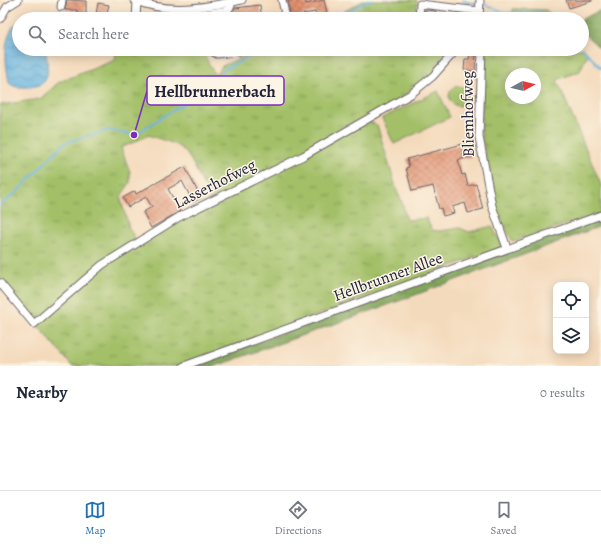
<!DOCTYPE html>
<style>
:root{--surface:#fff;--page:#f2f2f3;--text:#1f2937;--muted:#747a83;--line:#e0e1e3;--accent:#1f6fb2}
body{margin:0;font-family:Alegreya,serif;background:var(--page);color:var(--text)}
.controls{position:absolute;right:12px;bottom:12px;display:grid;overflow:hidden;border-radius:8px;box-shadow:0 2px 10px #0003}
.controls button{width:36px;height:36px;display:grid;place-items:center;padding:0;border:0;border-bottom:1px solid var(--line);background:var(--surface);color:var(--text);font:20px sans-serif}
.compass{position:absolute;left:505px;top:68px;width:36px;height:36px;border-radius:50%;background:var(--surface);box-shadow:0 2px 10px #0003;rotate:82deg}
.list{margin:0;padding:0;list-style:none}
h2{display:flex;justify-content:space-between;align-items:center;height:52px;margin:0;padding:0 16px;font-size:17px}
h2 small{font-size:13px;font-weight:400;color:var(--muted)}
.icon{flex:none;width:22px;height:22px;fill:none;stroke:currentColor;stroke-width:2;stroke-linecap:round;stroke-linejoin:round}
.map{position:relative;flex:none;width:601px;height:366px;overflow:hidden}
.search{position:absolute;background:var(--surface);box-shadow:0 2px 10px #0003;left:12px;right:12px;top:12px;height:44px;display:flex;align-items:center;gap:10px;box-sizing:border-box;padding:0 14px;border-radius:22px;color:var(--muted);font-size:15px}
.sheet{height:124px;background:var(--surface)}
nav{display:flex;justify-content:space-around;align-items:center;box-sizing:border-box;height:56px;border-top:1px solid var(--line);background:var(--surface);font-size:11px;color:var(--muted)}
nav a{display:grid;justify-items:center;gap:2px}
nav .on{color:var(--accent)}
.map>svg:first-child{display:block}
</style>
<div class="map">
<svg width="601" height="366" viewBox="0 0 601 366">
<defs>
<pattern id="grass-tufts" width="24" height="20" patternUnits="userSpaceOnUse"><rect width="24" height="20" fill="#a3c067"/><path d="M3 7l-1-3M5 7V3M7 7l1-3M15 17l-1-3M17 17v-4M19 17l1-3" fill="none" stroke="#849c56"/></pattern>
<pattern id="forest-crowns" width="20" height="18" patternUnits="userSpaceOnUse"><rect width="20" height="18" fill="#82a65c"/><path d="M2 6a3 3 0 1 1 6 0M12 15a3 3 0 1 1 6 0" fill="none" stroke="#6a874d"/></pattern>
<pattern id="water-waves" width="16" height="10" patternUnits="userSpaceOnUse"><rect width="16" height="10" fill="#66b4e0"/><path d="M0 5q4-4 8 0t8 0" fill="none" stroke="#5492b7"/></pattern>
<pattern id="building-cross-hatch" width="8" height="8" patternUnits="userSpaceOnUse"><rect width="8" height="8" fill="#e29270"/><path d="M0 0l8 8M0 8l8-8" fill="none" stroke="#b7775d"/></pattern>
</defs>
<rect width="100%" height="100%" fill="#fcf5e5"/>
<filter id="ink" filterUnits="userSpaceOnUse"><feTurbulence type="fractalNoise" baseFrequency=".025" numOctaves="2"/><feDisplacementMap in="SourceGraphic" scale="8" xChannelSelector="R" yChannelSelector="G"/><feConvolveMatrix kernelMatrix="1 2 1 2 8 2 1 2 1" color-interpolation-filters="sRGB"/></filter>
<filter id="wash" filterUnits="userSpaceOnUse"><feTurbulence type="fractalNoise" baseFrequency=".012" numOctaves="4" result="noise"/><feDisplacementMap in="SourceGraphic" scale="16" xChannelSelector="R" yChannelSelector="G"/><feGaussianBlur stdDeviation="0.9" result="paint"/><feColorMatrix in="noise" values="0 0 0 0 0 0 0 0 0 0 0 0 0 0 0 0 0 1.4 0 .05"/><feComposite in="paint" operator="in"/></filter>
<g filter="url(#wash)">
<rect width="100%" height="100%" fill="#f4dabc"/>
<g fill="url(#grass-tufts)" stroke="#627151" fill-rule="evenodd">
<polygon points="365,0 417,0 417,18 327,19 332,18"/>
<polygon points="513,9 546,10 556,19 513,19"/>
<path d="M582 47 588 53 580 71 557 80 601 185V213L513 242 495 209 481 132 484 49H582ZM511 74H535V98H511Z"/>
<path d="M120 49H201L215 75 222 66 262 49H441L451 55 433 74 369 122 377 125 398 194C404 203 403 210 407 220L426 218 432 230 439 231 460 228 469 232 492 226 503 247 178 366H72L0 281V105L40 99 59 82 115 60 116 52ZM149 135C160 140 171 141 181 148 197 161 198 185 214 197L137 242 129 228 121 200V196L130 183V172L121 148Z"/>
</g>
<g fill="url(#forest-crowns)" stroke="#52644c">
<polygon points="601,10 601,49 582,32 582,19"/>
<polygon points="601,217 601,226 399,301 216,366 192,366"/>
</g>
<g fill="#a3c067" stroke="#627151">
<circle cx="459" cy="96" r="10"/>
<polygon points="438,91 450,117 394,144 382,118"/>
</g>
<path fill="url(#water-waves)" stroke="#446b8e" d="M17 23H19V49H46C47 69 54 87 27 87 19 87 15 88 9 83 6 65 1 37 17 23Z"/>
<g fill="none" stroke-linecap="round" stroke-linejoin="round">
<g stroke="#66b4e0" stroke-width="2">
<polyline points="463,0 469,3 484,4 505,13 541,12 553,19"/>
<polyline points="335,19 367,1 372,0"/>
<polyline points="582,48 601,68"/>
<polyline points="0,205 16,193 64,143 109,130 134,135 208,88 226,68 258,53 272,49"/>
</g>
</g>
<g id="blocks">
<g fill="url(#building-cross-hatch)">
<polygon points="67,0 86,1 86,19 81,19 81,16 77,16 77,10 65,10"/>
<polygon points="293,0 305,0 306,4 324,0 327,13 316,15 315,12 303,14 304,17 291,19 288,1"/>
<polygon points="566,0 592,0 592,1 569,8"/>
<polygon points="98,3 109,5 106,16 96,14"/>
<polygon points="260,5 262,19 212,19 229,15 235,8"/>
<polygon points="425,10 436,11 435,16 424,15"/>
<polygon points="470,50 476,51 475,71 464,70 465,59 469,59"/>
<polygon points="470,142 473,156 458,160 462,175 465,174 468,186 476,184 483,209 468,213 465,203 452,207 454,213 443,216 441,208 439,209 433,186 412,191 406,168 409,167 407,159"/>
<polygon points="185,167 201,198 193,202 182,181 168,189 180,211 151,228 143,212 152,207 146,197 128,207 123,198 135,191 136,194"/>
</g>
</g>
</g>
<g filter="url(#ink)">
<use href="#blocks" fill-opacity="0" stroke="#6c6268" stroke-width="1"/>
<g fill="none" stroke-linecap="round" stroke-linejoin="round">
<defs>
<g id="minor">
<path d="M134 0C169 15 206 7 242 0"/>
<polyline points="282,0 286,19"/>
<polyline points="61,7 62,0"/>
<polyline points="189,18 199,15"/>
<polyline points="0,19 7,7 18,0"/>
<polyline points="136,19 137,2"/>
<polyline points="200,19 199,15 228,10 231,6 230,2"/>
<polyline points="419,19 420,4 479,11"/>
<polyline points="479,19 480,0"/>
<polyline points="208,49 217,54 238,52 240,49"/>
<polyline points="482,49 479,137 492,206 507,248"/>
<polyline points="0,283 34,324 102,265 179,217 303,156 411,94 433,76 457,49"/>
<polyline points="184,366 601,215"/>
</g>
</defs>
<use href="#minor" stroke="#6c6268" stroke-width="9"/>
<use href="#minor" stroke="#fff" stroke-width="7"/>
</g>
</g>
<g text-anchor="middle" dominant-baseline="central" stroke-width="3" stroke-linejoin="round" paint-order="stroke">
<g font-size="16" fill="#22223b" stroke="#fcf5e5">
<text transform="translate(468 114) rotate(-91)">Bliemhofweg</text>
<text transform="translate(215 184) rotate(-27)">Lasserhofweg</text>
<text transform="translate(388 277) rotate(-20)">Hellbrunner Allee</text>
</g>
</g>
<path fill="none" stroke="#7b2cbf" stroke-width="1.5" d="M134 135L147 91"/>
<circle fill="#7b2cbf" stroke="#fcf5e5" stroke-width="1.5" cx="134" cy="135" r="4"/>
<rect fill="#fcf5e5" stroke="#7b2cbf" stroke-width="1.5" x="147" y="76" width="137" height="29" rx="4"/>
<g font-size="17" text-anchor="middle" font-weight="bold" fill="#22223b">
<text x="215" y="97">Hellbrunnerbach</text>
</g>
</svg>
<div class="controls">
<button><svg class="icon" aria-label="locate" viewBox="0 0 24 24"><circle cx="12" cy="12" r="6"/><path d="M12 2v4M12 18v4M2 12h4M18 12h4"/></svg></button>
<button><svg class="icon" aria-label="layers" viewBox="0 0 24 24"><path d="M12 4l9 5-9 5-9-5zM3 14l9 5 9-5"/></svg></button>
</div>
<svg class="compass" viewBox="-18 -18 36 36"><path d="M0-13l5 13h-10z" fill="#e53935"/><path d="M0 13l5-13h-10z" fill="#747a83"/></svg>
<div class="search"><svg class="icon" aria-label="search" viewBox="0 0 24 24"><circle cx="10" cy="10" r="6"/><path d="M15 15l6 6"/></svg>Search here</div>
</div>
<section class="sheet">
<h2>Nearby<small>0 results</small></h2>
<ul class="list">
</ul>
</section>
<nav>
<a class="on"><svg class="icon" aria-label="map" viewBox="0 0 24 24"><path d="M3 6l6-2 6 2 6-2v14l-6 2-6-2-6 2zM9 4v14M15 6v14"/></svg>Map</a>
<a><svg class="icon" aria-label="directions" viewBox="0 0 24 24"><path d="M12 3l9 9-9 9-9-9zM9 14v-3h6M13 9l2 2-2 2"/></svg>Directions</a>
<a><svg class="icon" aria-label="saved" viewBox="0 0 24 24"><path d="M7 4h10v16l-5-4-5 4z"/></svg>Saved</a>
</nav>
